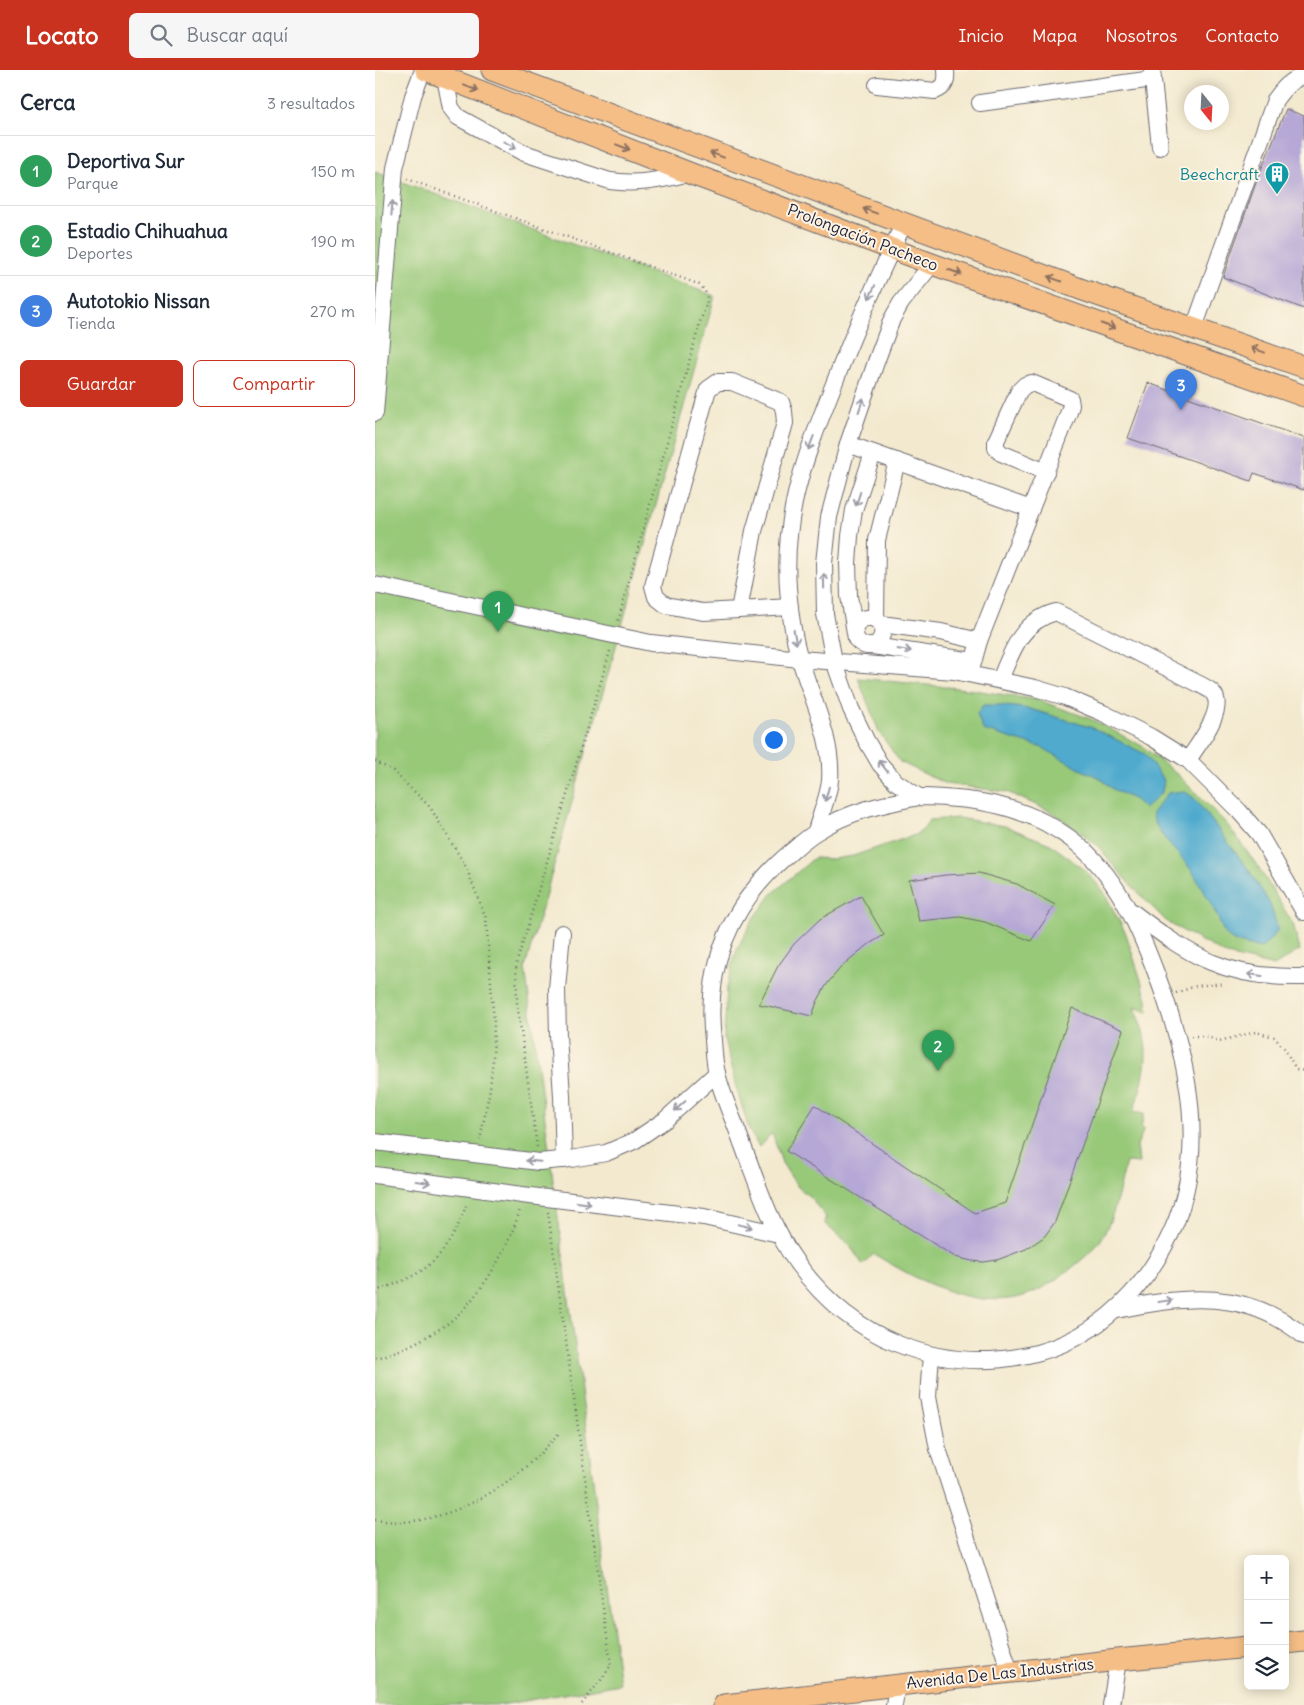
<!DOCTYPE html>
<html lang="es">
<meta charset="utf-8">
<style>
:root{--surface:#fff;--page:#f6f6f7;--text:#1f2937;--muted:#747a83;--line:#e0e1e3;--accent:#c8321e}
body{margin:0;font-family:Delius,sans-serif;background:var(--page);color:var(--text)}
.controls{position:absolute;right:15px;bottom:15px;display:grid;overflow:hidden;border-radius:8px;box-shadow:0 2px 12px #0003}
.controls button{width:45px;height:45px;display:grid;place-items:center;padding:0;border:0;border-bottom:1px solid var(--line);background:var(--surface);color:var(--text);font:25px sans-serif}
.compass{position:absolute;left:809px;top:15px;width:45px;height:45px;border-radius:50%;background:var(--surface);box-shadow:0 2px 12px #0003;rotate:162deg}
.you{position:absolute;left:398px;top:669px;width:18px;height:18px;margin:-12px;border:4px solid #fff;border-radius:50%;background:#1a73e8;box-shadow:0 0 0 8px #1a73e833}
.badge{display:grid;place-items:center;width:32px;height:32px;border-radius:50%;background:var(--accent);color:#fff;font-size:16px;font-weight:700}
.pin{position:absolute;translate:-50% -41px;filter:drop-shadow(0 1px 2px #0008)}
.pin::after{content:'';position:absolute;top:26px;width:18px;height:15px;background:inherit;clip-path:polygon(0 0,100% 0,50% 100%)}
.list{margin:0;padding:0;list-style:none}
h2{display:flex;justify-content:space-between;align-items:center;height:65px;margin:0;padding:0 20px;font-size:21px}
h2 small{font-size:16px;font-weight:400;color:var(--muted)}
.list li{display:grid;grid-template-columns:32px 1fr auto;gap:15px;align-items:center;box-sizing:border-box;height:70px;padding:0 20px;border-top:1px solid var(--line)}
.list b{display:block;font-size:19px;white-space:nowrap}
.list p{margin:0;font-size:16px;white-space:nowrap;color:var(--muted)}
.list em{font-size:16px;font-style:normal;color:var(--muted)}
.actions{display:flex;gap:10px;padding:15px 20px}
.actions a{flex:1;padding:11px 0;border:1px solid var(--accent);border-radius:8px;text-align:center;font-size:18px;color:var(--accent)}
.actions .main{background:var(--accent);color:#fff}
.icon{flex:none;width:28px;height:28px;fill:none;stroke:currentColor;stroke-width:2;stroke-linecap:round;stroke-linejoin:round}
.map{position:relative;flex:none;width:929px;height:1635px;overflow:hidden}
header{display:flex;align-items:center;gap:30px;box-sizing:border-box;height:70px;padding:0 25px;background:var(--accent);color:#fff}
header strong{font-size:24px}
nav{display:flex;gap:28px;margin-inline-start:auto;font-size:18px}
.search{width:350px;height:45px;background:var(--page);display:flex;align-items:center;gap:12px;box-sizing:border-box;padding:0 18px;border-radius:8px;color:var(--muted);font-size:19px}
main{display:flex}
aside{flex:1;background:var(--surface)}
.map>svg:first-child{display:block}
</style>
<header>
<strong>Locato</strong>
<div class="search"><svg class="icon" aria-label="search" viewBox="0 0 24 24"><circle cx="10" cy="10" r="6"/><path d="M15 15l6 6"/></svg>Buscar aquí</div>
<nav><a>Inicio</a><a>Mapa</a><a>Nosotros</a><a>Contacto</a></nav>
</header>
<main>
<aside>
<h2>Cerca<small>3 resultados</small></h2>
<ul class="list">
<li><span class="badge" style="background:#2e9e5b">1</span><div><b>Deportiva Sur</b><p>Parque</p></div><em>150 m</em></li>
<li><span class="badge" style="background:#2e9e5b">2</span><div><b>Estadio Chihuahua</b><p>Deportes</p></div><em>190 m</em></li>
<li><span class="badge" style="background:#3f7fe0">3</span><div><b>Autotokio Nissan</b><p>Tienda</p></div><em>270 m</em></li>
</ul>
<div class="actions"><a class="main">Guardar</a><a>Compartir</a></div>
</aside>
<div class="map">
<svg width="929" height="1635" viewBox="0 0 929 1635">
<rect width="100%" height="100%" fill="#fcf5e5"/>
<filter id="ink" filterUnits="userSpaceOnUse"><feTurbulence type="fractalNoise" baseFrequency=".02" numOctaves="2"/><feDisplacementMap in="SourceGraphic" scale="10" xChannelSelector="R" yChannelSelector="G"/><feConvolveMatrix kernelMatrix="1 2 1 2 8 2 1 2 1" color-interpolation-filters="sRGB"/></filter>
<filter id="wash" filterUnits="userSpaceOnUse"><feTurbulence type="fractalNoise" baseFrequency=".0096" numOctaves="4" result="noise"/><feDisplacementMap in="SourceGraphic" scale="20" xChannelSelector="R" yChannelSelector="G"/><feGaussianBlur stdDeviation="1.12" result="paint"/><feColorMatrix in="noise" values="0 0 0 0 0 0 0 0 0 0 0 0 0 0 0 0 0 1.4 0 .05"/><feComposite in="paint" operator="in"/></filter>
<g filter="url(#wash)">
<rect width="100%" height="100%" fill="#f3e9cf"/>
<g fill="#98c979" stroke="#5d765a">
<polygon points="0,102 340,226 150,898 245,1614 126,1635 0,1635"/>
<polygon points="483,608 592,619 663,630 716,649 767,676 804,706 851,753 884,798 918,854 925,880 899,896 852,885 792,852 752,811 722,775 679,743 632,722 571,714 525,692 504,662"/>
<path d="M583 748 630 756 675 774 709 799 729 822 751 864 772 929 773 942 759 937C762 946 767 956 769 966 775 992 766 1018 758 1042L769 1044 766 1058 769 1059 762 1075 764 1093 751 1092C745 1117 740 1145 727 1168 722 1178 698 1198 688 1204 675 1214 661 1223 645 1227 595 1239 540 1209 499 1184L488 1195 475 1176 449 1153 451 1147 435 1127 422 1116 407 1093 397 1063 384 1077 375 1062 360 1014 349 969 352 917 361 881 377 851 397 824 439 788 458 789 478 786 540 765 550 757 554 750Z"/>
</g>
<g fill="#50aace" stroke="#396684">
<polygon points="608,635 624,635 655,639 718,658 770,684 789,711 787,722 770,739 760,730 738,719 725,708 705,699 668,678 608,660 602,644"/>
<path d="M809 721 819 728 837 751 874 800 895 834 903 859 897 868 887 878C877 876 866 875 857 870 847 864 846 853 841 844 835 831 827 818 820 806 808 785 781 767 777 743L793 723Z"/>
</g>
<g id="blocks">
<g fill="#b5a7d6">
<polygon points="911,39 929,46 929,239 848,207 882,110"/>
<polygon points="773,313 929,368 929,420 879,403 876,411 753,368"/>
<polygon points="604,803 642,814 680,835 656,871 610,852 585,847 544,851 534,810 571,805"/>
<polygon points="486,826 509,865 491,876 468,895 452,914 442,932 437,946 384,934 403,896 419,874 445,849"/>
<polygon points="697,938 748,960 680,1152 669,1167 651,1179 622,1190 609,1192 597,1191 580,1187 411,1081 440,1035 600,1143 630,1133"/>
</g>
</g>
</g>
<g filter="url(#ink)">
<use href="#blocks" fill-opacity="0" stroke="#6b686f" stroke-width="1"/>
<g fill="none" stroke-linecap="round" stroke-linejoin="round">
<defs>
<g id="minor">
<polyline points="777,0 785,77"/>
<path d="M70 8 76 38 83 47 149 83 235 111C263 115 287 110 314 103"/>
<path d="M502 15 560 21C571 17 572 11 571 0"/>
<polyline points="605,33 778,9"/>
<path d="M819 258 900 30C908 19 916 9 929 6"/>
<polyline points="0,343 20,98 38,26 48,0"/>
<polyline points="473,374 656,439"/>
<polyline points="0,515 276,573 425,589 579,601 660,618 690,627 728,643 776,667 813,690 864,741 884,764 929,842"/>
<polyline points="364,540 379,461 410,353 409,341 406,332 357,312 343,312 333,319 278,516 281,527 291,535 328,542 415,537"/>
<polyline points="501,550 502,470 522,391"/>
<polyline points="506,554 566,562 604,571"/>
<path d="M479 557C483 551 488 547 496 548 520 553 502 592 481 569L474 526 473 493 475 466 479 440 498 383"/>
<polyline points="498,576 598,591"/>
<polyline points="595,604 604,571 694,342 696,335 695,329 657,313 650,315 644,321 621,371 621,378 626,383 671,402"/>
<path d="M625 610C637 580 647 551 681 542L828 616C831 618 836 620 838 623 852 639 822 676 813 690"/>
<path d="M544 727C601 728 653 735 700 772 741 805 763 855 781 903 814 990 837 1089 790 1175 762 1229 714 1272 653 1285 562 1304 476 1268 422 1193 396 1157 382 1113 367 1073 359 1050 347 1026 342 1003 339 992 339 981 338 970 329 893 358 830 417 781 425 774 434 766 443 761 474 741 509 734 544 727Z"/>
<polyline points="544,727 521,712 505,694 491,670 476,639 459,591 450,544 449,493 454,447 473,374 501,292 517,249 526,233 557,194"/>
<path d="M441 761C445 746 454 725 455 710 458 668 436 628 425 589 418 567 415 542 413 518 408 444 429 391 455 324 477 266 502 209 529 153"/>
<path d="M756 841C816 887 851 909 929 907"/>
<polyline points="187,863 182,919 183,966 187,1026 189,1090"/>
<polyline points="0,1072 164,1092 196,1089 231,1083 259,1071 290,1050 342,1003"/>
<polyline points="0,1105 147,1125 329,1147 404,1164"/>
<path d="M742 1240C809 1225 872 1219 929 1266"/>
<polyline points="556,1285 553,1327 563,1379 635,1602"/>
<polyline points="519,1635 522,1615"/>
<polyline points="736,1635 743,1590"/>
</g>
<g id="major">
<polyline points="51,0 314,103 557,194 929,326"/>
<polyline points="117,0 708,220 929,297"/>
<polyline points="910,1573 929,1571"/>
<polyline points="349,1635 743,1590 873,1577"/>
</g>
</defs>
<use href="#minor" stroke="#6b686f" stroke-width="18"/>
<use href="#major" stroke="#6b686f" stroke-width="23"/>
<g stroke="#6b686f" stroke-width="2.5" stroke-dasharray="1 4" stroke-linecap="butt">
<path d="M32 109 323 214C338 224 330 238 325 252L243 551"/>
<polyline points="0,691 18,701 55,737 91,797 111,848 119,953 118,988 115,1019 105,1070"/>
<polyline points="801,923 821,916 849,913"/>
<polyline points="816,966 830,966 844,971 881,962 899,967 909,978 921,999 929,1001"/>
<polyline points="162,1077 142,932 141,895 236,578"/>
<polyline points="173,1142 236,1595 226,1610 206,1635"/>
<path d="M0 1221C16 1216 35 1209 49 1199 70 1184 85 1156 92 1132"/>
<path d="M0 1288C24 1282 48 1270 69 1256 102 1234 135 1177 145 1139"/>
<path d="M0 1450C9 1451 18 1452 27 1452 90 1448 145 1409 185 1362"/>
</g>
<use href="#minor" stroke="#fff" stroke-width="16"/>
<use href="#major" stroke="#f5be86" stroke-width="21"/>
</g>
<defs><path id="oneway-shaft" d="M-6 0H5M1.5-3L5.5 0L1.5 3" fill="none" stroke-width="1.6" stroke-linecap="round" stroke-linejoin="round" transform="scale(1.25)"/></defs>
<g stroke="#8c7060">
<use href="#oneway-shaft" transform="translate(96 18) rotate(21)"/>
<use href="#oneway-shaft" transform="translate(248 77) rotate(21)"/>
<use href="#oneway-shaft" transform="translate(342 85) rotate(-160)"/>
<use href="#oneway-shaft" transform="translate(495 141) rotate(-160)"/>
<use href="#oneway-shaft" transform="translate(580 202) rotate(19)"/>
<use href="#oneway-shaft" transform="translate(680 209) rotate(-160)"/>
<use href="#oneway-shaft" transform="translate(733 256) rotate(19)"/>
<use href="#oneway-shaft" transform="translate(883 280) rotate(-160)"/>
</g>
<g stroke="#9c9ca7">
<use href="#oneway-shaft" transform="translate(135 75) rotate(28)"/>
<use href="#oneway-shaft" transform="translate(17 138) rotate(-85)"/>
<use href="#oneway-shaft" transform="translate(497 222) rotate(115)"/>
<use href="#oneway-shaft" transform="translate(486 335) rotate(-71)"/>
<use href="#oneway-shaft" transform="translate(436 373) rotate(111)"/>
<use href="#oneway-shaft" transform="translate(483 429) rotate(108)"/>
<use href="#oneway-shaft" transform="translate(449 511) rotate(-91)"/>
<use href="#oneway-shaft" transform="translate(420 567) rotate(79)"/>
<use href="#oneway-shaft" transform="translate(529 580) rotate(8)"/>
<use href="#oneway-shaft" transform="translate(508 696) rotate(-128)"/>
<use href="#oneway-shaft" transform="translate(452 724) rotate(105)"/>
<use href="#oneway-shaft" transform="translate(880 905) rotate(-172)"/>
<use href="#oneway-shaft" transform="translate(305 1036) rotate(138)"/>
<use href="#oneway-shaft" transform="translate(158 1091) rotate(-175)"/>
<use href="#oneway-shaft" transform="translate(48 1112) rotate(8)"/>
<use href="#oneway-shaft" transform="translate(209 1133) rotate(7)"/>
<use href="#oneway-shaft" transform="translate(370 1156) rotate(13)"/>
<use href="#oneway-shaft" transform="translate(790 1231) rotate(-8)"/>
</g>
</g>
<defs>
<symbol id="building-pin" viewBox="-11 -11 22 30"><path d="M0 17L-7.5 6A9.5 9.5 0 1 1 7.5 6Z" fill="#0f9aa8" stroke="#fcf5e5"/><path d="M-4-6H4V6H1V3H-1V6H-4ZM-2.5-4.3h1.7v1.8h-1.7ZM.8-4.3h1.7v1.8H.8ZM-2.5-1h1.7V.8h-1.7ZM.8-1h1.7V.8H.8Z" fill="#fff"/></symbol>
</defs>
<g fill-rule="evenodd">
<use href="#building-pin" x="888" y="90" width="28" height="38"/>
</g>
<g text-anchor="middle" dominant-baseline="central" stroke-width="4" stroke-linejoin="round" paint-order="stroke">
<g font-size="16" fill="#0d838f" stroke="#fcf5e5" text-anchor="end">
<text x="884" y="104">Beechcraft</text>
</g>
<g font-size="16" fill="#22223b" stroke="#fcf5e5">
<text transform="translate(488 167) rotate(21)">Prolongación Pacheco</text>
<text transform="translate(625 1603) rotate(-6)">Avenida De Las Industrias</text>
</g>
</g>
</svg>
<div class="controls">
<button>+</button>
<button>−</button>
<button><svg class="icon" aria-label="layers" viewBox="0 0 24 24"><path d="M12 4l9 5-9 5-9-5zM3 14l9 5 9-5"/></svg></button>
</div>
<svg class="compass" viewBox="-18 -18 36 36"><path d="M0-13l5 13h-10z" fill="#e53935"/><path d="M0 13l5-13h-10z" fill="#747a83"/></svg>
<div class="you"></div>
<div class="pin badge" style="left:123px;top:562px;background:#2e9e5b">1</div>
<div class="pin badge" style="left:563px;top:1001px;background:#2e9e5b">2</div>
<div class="pin badge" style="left:806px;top:340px;background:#3f7fe0">3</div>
</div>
</main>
